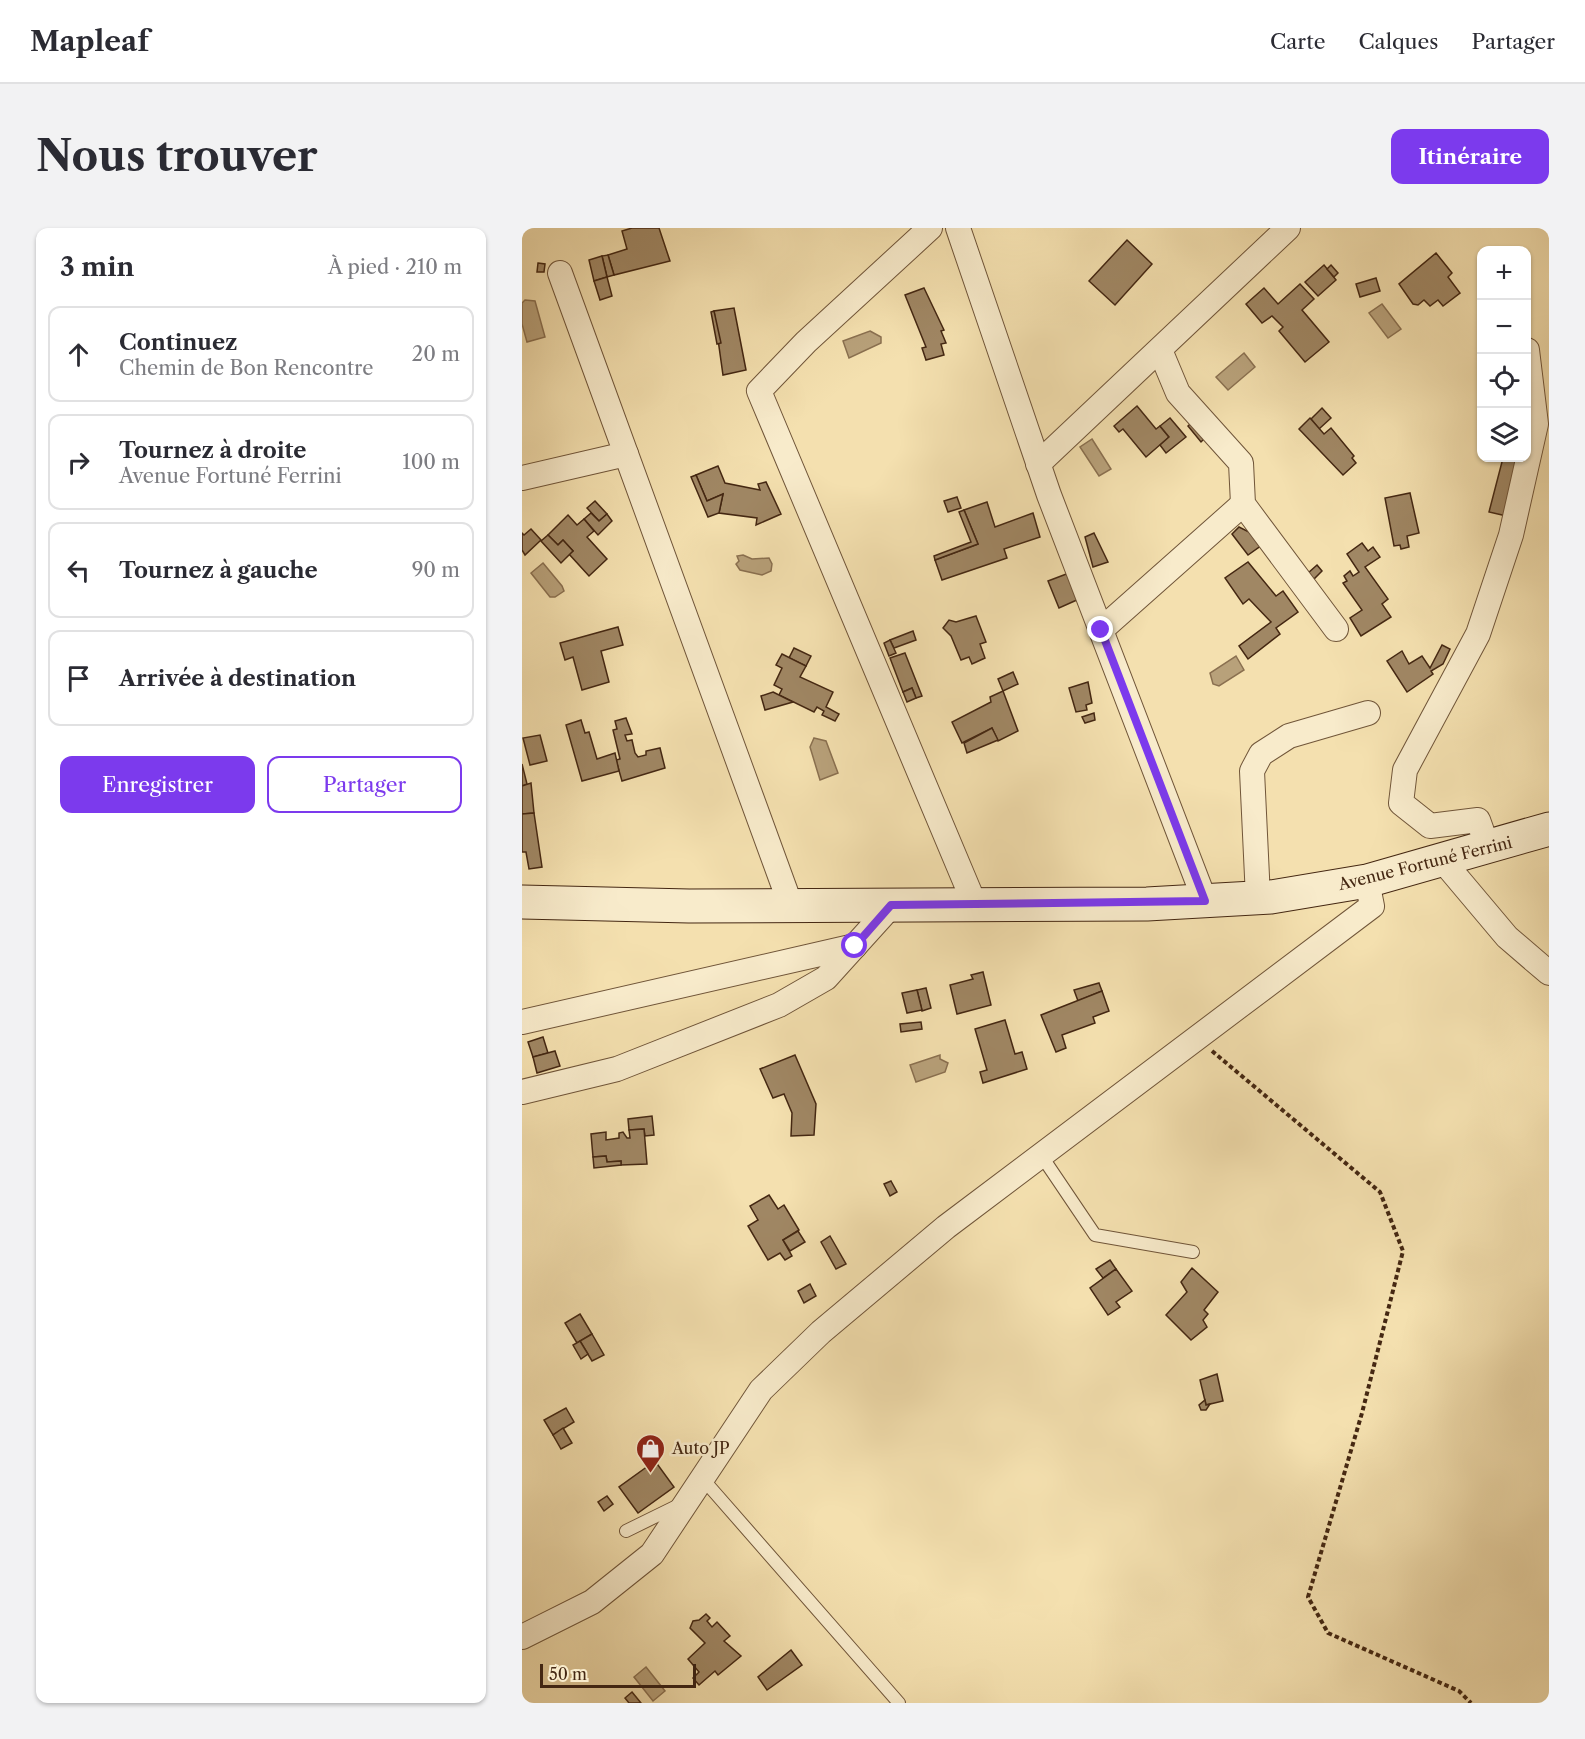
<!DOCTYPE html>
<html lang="fr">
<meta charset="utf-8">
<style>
:root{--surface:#fff;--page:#f2f2f3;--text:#2b2b33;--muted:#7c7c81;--line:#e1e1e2;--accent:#7c3aed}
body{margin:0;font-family:"Libre Caslon Text",serif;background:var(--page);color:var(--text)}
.controls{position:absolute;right:18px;top:18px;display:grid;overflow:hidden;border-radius:12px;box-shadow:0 2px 4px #0004}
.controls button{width:54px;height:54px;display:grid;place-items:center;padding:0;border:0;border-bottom:2px solid var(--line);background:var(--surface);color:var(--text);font:30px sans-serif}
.scale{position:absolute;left:18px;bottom:15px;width:156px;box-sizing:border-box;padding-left:6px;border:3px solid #442712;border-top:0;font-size:16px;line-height:21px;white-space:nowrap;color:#442712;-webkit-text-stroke:4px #f8ebcb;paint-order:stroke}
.stop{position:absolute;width:18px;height:18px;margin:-14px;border:4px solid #7c3aed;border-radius:50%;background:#fff}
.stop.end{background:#7c3aed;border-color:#fff;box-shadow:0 2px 6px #0008}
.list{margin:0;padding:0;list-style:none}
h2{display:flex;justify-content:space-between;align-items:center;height:78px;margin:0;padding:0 24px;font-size:26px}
h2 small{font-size:20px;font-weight:400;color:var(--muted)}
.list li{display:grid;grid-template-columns:39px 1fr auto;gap:18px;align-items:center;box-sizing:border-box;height:96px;margin:0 12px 12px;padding:0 12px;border:2px solid var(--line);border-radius:12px}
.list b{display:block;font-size:22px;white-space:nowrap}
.list p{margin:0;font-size:20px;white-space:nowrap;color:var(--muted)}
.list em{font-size:20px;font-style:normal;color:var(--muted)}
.actions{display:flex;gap:12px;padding:18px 24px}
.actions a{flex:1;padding:14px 0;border:2px solid var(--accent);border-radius:12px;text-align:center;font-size:21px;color:var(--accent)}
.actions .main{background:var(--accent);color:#fff}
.icon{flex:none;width:33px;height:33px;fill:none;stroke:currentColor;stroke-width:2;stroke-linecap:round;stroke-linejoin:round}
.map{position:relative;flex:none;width:1027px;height:1475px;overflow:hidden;border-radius:12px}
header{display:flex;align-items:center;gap:36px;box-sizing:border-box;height:84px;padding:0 30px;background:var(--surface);border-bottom:2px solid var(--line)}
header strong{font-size:28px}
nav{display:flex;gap:33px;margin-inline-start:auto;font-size:21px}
.intro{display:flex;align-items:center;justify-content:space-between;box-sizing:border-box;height:144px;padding:0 36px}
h1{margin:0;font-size:42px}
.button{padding:15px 27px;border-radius:12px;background:var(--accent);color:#fff;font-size:21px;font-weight:700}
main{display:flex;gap:36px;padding:0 36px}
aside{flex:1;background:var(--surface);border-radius:12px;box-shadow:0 2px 4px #0004}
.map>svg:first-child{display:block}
</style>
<header>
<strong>Mapleaf</strong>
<nav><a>Carte</a><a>Calques</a><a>Partager</a></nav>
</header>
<div class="intro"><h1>Nous trouver</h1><a class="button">Itinéraire</a></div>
<main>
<aside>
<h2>3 min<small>À pied · 210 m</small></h2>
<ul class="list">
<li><svg class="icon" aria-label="ahead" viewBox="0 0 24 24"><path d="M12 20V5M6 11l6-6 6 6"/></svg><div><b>Continuez</b><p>Chemin de Bon Rencontre</p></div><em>20 m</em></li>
<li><svg class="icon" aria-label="right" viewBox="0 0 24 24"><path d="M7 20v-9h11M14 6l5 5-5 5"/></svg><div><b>Tournez à droite</b><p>Avenue Fortuné Ferrini</p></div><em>100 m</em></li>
<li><svg class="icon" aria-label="left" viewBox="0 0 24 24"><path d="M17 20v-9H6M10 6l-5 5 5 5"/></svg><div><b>Tournez à gauche</b></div><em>90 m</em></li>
<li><svg class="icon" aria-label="arrive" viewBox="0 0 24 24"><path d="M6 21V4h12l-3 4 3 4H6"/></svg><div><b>Arrivée à destination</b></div></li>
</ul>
<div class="actions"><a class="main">Enregistrer</a><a>Partager</a></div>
</aside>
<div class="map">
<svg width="1027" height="1475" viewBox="0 0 1027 1475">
<rect width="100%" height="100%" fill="#f4e0af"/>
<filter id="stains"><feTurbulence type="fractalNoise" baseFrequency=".00333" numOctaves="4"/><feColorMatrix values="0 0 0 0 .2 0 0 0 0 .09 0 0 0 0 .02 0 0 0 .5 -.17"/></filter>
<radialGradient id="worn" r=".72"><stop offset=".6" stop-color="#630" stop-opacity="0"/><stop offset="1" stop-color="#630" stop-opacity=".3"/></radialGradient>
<g fill="#b8a17a" stroke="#8a7050" stroke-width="1.5">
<polygon points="3,72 13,73 23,109 5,114 0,96 0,75"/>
<polygon points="860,76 879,101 866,110 847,85"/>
<polygon points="348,103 359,109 359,115 327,130 321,113"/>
<polygon points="722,125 733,139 706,162 694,149"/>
<polygon points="570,211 589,241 577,248 558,219"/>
<polygon points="221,327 230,331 247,330 250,336 249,343 240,347 218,342 214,336 217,333 215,328"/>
<polygon points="21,335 40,358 42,363 33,369 28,369 9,345"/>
<polygon points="714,428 722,442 697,458 691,456 688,445"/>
<polygon points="292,510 304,513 316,545 298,552 288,519"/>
<polygon points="418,827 418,831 426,835 423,844 394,854 388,837"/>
<polygon points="124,1439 143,1463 131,1473 112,1449"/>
</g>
<g fill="#a08764" stroke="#442712" stroke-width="1.5">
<polygon points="110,0 137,0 148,33 92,47 86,27 105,21 100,3"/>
<polygon points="605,12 630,36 593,77 567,53"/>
<polygon points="914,25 930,45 926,49 938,65 921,78 916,72 908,78 902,72 896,77 891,76 877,56"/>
<polygon points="86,27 92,47 85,49 80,28"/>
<polygon points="80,28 85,49 72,53 67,32"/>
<polygon points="16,35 23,36 22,44 15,44"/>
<polygon points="802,37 814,52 796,68 783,54"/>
<polygon points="809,37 816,45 812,49 805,41"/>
<polygon points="85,49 90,68 78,72 72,53"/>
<polygon points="854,50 858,63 838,69 834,56"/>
<polygon points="778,56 792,71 780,82 807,114 783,134 757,103 761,99 750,88 740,95 724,76 742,60 756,76"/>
<polygon points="402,60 422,102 419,103 424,115 419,116 422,127 404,132 400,120 404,119 383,67"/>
<polygon points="212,80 224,142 201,147 192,83"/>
<polygon points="192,83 199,115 195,116 189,84"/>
<polygon points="615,178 634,201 638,198 647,209 624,229 601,201 597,204 592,198"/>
<polygon points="800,180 809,190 797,201 789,191"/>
<polygon points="648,190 664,209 644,225 638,217 647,209 638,198"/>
<polygon points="788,190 802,206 809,200 832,228 830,230 834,235 821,247 777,201"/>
<polygon points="669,195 682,211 679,214 666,198"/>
<polygon points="981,230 1003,230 989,289 967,284"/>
<polygon points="196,238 203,255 238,262 236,256 244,254 259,286 234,297 235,290 197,285 201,266 185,273 174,247"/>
<polygon points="174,247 185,273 201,266 197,285 186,289 169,249"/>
<polygon points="888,265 897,305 885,308 887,319 879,321 878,317 872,318 863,270"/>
<polygon points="435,269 439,280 426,284 422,273"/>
<polygon points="73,273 85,286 77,293 65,280"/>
<polygon points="465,274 473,299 511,285 518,309 482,321 485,330 420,352 413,332 456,316 442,282"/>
<polygon points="442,282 456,316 413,332 412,328 449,314 437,284"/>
<polygon points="69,285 77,293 85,286 90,293 76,307 62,291"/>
<polygon points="46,287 55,297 62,291 72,303 65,309 85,331 67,348 47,326 51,323 41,312 36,317 26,307"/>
<polygon points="717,299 731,306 740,317 726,327 710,306"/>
<polygon points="9,301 19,312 3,327 0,322 0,305 2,307"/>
<polygon points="572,305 586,334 571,339 563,309"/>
<polygon points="26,307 36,317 41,312 51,323 39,335 19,313"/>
<polygon points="840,315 846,323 851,319 858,329 843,339 866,371 860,376 869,389 839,408 828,390 840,382 821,355 825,353 822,348 828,343 831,348 837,344 825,326"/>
<polygon points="726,334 754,368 761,363 776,384 754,400 758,406 726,431 717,418 749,394 727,371 721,376 703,350"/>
<polygon points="795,337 800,343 788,355 785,346"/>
<polygon points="547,345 557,371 537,380 526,353"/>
<polygon points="454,388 464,414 458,416 463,430 450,436 447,429 439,432 429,408 421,400 427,392 434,394"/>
<polygon points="96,399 101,417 79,423 87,454 60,462 51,429 43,432 38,415"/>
<polygon points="391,403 394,412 372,420 368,412"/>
<polygon points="368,412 374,425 367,428 362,415"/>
<polygon points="920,417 928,421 921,436 909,443 911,446 885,464 865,433 880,423 887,436 900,428 908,440"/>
<polygon points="272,420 289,428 284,438 267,430"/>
<polygon points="383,425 400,468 394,470 390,460 381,464 368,430"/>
<polygon points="260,426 284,438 278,449 311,464 304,479 317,486 313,493 300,487 302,483 295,479 292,484 257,467 260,461 252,457 260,440 254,437"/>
<polygon points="491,444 496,456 481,463 476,451"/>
<polygon points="566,454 570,475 564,477 565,482 554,484 547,460"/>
<polygon points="390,460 394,470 385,474 381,464"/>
<polygon points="481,463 496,503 476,513 470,500 440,515 430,494 469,474 468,469"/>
<polygon points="251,464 271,474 243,482 239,468"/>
<polygon points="572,485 573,492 563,495 560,489"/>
<polygon points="104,490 110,506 103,507 105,513 110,512 113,525 116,529 124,527 124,523 138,520 143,540 100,553 94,532 98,531 91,502 95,501 93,493"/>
<polygon points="59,492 63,505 67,504 75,531 93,525 97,543 60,553 44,497"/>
<polygon points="470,500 476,512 445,525 442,515"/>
<polygon points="18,507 25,533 8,537 1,510"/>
<polygon points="0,536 5,556 0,558"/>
<polygon points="9,555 12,585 0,586 0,558"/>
<polygon points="12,585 20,639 7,641 4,624 0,624 0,586"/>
<polygon points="461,744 469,777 435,786 428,757 451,751 449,747"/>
<polygon points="577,755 580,763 556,773 552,762"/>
<polygon points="404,760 409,780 400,783 395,762"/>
<polygon points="395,762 400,782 385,785 380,765"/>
<polygon points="580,763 587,783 571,789 573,795 540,807 544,820 534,824 519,787"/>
<polygon points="483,792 493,826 500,824 505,841 461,855 458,844 465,842 453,801"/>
<polygon points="399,794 400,801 379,804 378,796"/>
<polygon points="21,809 26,825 11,829 6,814"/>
<polygon points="33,823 38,838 15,845 11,829"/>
<polygon points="273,827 294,876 292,907 269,908 270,885 262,866 251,870 238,841"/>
<polygon points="130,888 132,907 123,908 122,901 107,902 106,891"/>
<polygon points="122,901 125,936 99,937 99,933 85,934 84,928 71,929 69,906 84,904 84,912 97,910 97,905 101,904 105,910 108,910 107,902"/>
<polygon points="84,928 85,934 99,933 99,937 72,940 71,929"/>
<polygon points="369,953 375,964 368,968 362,956"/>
<polygon points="247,967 256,981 262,977 277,1002 261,1012 270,1028 263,1032 258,1025 246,1032 226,998 236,992 228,978"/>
<polygon points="276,1003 283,1014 268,1023 261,1012"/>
<polygon points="308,1008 324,1036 314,1041 299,1014"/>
<polygon points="588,1032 594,1041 581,1050 574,1041"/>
<polygon points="670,1040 696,1064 682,1082 686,1086 681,1092 685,1099 669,1112 644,1087 665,1064 659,1054"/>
<polygon points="594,1041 610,1063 594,1074 598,1079 586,1087 568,1060"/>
<polygon points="288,1056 294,1068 282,1075 276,1063"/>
<polygon points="58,1086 70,1106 55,1115 43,1095"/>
<polygon points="70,1106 82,1127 70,1133 58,1113"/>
<polygon points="58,1113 66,1126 59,1131 51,1117"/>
<polygon points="695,1146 701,1173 684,1177 678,1152"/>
<polygon points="683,1172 684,1177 688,1176 684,1182 679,1182 677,1177"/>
<polygon points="44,1180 52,1194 31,1207 22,1192"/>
<polygon points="41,1200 50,1215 39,1221 31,1207"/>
<polygon points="133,1233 152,1259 116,1285 97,1259"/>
<polygon points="85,1268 91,1276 82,1283 76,1274"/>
<polygon points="184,1386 188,1390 185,1393 190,1399 195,1394 208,1408 202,1413 219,1428 196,1447 193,1443 177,1457 171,1450 177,1444 166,1431 183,1415 168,1400 171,1393 177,1392"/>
<polygon points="269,1422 280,1437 245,1462 236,1449"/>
<polygon points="110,1464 119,1475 107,1475 103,1470"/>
</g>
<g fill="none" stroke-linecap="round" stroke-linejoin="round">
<defs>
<g id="lane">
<polyline points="519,927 573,1007 671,1024"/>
<polyline points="180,1250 377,1475"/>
<polyline points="104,1303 157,1277"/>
</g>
<g id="street">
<polyline points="408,0 284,114 237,163 453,677"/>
<polyline points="436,0 527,267 683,673"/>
<polyline points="38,45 269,678"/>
<polyline points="638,122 656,165 719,235 721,276 814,401"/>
<polyline points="516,236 766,0"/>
<polyline points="0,250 104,226"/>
<polyline points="579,402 721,276"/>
<polyline points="966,620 956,592 908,598 879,575 883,542 956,406 989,307 1014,196 1005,122"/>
<polyline points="921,633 985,709 1027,745"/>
<polyline points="736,670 730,543 739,526 767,508 846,485"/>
<polyline points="0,794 333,718"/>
<polyline points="0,864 95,841 257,777 304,750 370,677"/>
<polyline points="0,1409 70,1374 130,1326 239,1162 299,1104 424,999 850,678 845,653"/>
</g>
<polyline id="secondary" points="0,674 167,678 625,676 749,669 845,653 1027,601"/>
</defs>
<use href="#lane" stroke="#705539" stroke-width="14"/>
<use href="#street" stroke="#705539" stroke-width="26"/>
<use href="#secondary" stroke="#442712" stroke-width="35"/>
<polyline stroke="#442712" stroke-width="4" stroke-dasharray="4.5 3" stroke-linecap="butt" points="690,823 858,964 881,1023 840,1185 786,1369 806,1405 937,1463 949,1475"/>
<use href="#lane" stroke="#f8ebcb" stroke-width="12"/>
<use href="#street" stroke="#f8ebcb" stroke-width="24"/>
<use href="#secondary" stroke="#f8ebcb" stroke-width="33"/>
</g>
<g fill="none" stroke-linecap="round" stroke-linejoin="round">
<polyline stroke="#7c3aed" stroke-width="8" points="333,718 369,677 683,673 579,402"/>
</g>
<defs>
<symbol id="shop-pin" viewBox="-11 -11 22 30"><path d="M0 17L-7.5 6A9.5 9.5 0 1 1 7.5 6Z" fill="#8f2418" stroke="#f8ebcb"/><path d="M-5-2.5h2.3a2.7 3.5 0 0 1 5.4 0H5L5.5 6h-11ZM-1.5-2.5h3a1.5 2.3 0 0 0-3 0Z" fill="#fff"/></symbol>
</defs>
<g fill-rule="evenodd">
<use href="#shop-pin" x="112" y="1204" width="33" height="45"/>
</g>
<g text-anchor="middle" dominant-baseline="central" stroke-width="5" stroke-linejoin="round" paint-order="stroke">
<g font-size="16" fill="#442712" stroke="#f8ebcb">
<text transform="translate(903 635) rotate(-14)">Avenue Fortuné Ferrini</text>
</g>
<g font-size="16" fill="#442712" stroke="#f8ebcb" text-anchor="start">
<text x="150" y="1220">Auto JP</text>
</g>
</g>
<rect width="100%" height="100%" filter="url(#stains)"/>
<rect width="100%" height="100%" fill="url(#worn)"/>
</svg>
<div class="controls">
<button>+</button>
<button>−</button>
<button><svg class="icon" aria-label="locate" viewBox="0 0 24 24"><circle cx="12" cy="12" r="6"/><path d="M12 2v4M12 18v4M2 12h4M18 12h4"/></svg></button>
<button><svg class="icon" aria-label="layers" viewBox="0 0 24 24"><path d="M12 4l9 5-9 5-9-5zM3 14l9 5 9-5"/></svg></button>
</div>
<div class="scale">50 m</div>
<div class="stop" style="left:333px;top:718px"></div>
<div class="stop end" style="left:579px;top:402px"></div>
</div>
</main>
